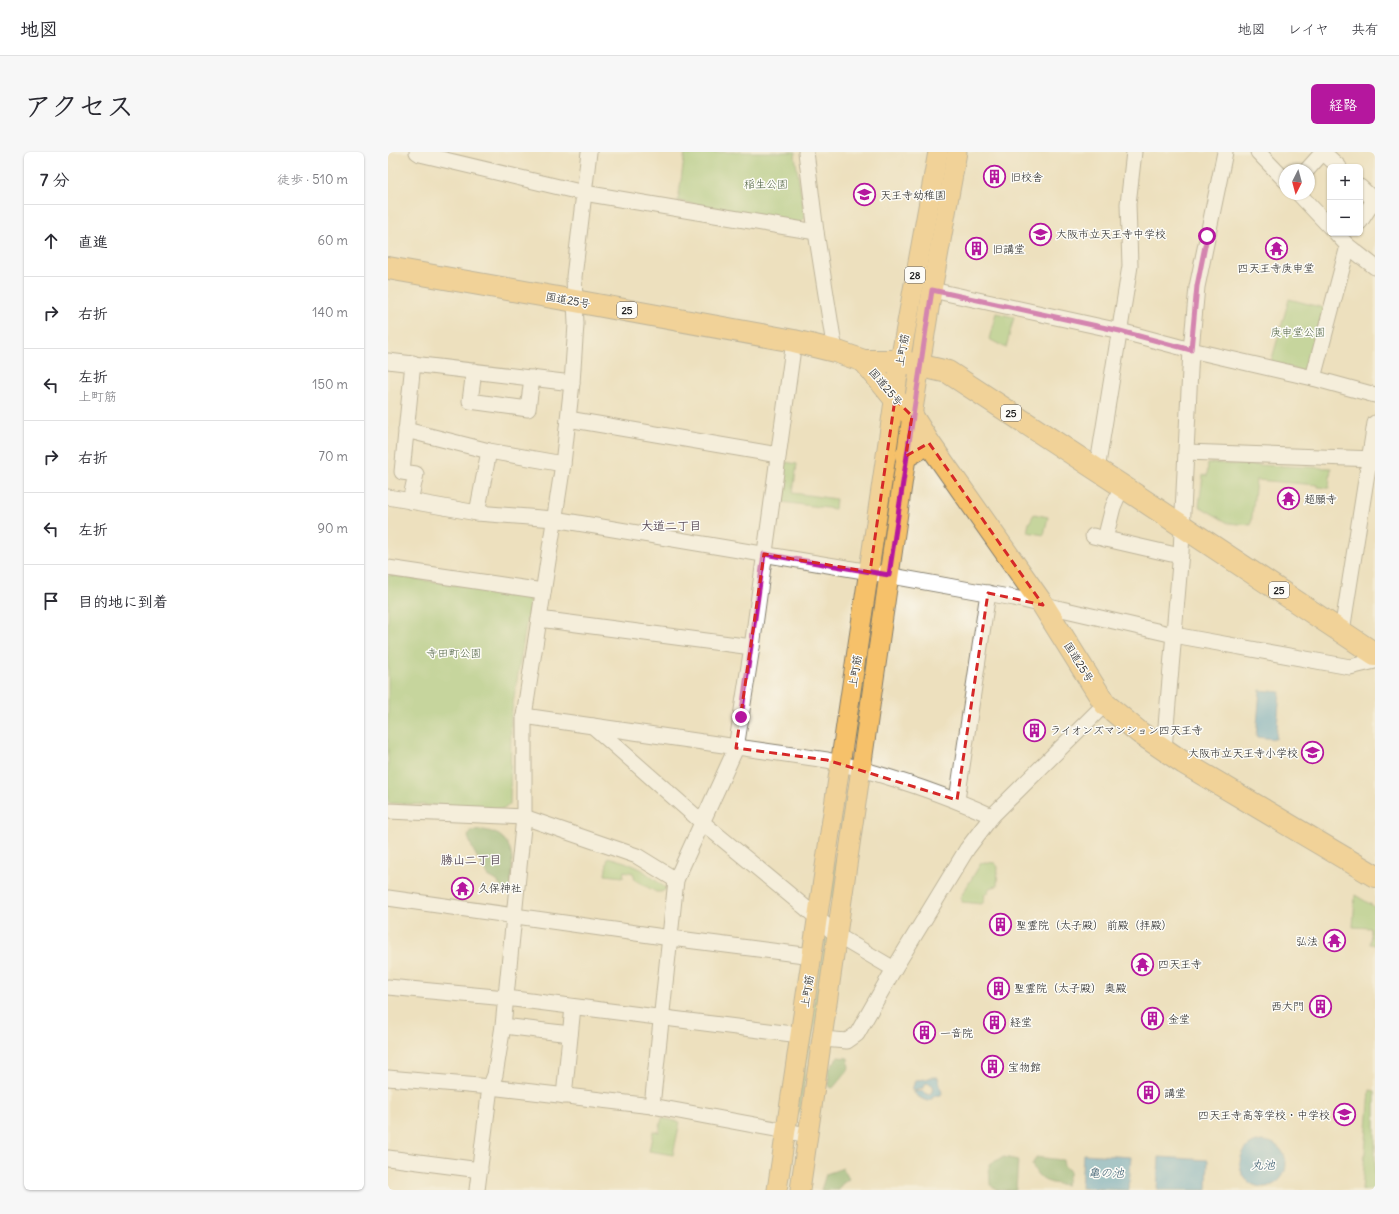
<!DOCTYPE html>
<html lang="ja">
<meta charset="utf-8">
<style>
:root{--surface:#fff;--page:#f7f7f7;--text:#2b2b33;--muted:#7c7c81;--line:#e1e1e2;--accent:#b5179e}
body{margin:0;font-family:Delius,"Klee One",sans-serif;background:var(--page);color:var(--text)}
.controls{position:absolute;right:12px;top:12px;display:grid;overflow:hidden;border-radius:6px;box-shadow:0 1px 3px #0004}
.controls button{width:36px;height:36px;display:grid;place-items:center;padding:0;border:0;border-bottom:1px solid var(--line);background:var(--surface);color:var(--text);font:20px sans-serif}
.compass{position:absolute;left:891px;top:12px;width:36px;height:36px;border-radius:50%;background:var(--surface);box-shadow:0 1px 3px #0004;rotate:186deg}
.stop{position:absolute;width:12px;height:12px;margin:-9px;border:3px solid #b5179e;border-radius:50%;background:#fff}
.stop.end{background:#b5179e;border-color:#fff;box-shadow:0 1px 4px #0008}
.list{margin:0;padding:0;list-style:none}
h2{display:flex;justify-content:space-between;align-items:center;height:52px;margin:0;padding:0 16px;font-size:17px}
h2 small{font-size:13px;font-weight:400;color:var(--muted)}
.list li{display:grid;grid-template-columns:26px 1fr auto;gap:12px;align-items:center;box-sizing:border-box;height:72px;padding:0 16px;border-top:1px solid var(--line)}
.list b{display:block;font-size:15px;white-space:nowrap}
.list p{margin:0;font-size:13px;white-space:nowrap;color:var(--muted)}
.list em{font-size:13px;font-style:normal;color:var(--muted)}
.icon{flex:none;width:22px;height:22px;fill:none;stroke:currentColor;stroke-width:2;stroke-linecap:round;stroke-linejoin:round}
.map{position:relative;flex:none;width:987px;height:1038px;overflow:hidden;border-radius:6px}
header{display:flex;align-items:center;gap:24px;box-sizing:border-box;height:56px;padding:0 20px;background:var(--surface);border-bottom:1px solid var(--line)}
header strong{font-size:19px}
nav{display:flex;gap:22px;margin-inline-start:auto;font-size:14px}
.intro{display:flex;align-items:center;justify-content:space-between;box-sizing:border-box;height:96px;padding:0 24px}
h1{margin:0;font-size:28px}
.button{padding:10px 18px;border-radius:6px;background:var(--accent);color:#fff;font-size:14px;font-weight:700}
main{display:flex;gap:24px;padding:0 24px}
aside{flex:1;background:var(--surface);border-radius:6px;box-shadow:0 1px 3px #0004}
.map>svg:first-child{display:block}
</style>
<header>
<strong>地図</strong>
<nav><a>地図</a><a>レイヤ</a><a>共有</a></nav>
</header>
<div class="intro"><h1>アクセス</h1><a class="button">経路</a></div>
<main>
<aside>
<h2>7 分<small>徒歩 · 510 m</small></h2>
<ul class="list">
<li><svg class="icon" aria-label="ahead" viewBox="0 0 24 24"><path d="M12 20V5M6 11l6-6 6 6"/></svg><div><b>直進</b></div><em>60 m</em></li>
<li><svg class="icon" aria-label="right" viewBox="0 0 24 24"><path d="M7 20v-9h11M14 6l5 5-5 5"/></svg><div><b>右折</b></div><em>140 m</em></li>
<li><svg class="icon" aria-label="left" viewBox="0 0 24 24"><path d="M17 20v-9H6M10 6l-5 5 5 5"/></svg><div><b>左折</b><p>上町筋</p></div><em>150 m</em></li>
<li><svg class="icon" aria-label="right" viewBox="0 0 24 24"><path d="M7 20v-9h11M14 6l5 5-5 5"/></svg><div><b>右折</b></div><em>70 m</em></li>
<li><svg class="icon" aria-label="left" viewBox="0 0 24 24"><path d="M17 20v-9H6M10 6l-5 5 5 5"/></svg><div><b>左折</b></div><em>90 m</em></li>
<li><svg class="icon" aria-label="arrive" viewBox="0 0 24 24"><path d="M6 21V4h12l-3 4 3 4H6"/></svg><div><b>目的地に到着</b></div></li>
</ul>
</aside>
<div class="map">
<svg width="987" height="1038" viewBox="0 0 987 1038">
<rect width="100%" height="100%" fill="#fdfcf7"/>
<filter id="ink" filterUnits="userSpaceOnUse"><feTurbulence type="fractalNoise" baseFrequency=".025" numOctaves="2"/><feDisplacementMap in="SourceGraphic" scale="8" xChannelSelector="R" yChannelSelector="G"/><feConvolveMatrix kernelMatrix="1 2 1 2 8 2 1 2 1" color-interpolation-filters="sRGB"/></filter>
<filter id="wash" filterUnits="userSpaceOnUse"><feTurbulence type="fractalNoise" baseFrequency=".012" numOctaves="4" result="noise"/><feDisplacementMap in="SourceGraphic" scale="16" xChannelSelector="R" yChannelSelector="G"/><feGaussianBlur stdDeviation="0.9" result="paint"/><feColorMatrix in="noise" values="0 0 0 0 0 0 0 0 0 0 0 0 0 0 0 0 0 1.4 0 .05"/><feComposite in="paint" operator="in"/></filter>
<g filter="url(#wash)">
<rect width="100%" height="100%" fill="#ede0be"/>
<g fill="#97c776" stroke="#5a7249">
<polygon points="297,0 408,0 407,4 417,66 412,71 290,49"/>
<polygon points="901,147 936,156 919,215 913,219 883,210"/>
<polygon points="608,161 626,165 618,196 601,187"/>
<polygon points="398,310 409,312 405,341 448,347 447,357 393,350"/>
<polygon points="820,311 943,316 941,336 930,335 930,333 868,328 863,373 840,371 811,354 815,323 819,324"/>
<polygon points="646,362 660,365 656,383 639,380 641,371"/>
<polygon points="0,423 138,443 142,449 123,564 122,652 116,657 0,651"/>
<polygon points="487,439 490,439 468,588 465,587"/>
<polygon points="457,639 460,639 446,746 444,747 442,744"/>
<polygon points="220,705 237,710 253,717 279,737 273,740 268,740 247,728 245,721 236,719 235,725 217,723"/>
<polygon points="597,710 607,711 610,715 609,734 601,736 600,741 597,741 596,750 593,752 574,750 572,746 593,711"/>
<polygon points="967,743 987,755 987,793 982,792 983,776 965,775"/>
<polygon points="438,782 441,783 433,850 420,900 412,960 409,959 418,895"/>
<polygon points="982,938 987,939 987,1038 974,1038"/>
<polygon points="274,966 292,970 285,1003 261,999 265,979 271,980"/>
</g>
<g fill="#79ac67" stroke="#4a6442">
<path d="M96 678C100 679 107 680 111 683 129 695 124 718 122 737L115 738 109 729 100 724 85 698 80 685 82 679Z"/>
<polygon points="450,905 460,906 461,917 445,936 441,935 440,918"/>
<polygon points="616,1005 630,1008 628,1038 609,1038 602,1033 601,1012"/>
<path d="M648 1005 675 1008 676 1014 682 1019 678 1033C660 1031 652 1030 644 1013Z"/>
<polygon points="455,1016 461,1027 453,1033 451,1038 433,1038 438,1022"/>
</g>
<g fill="#57a6d1" stroke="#3a6176">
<polygon points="872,538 892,540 888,587 868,585"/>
<path d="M543 925H550L554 941 553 943 547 944 541 949C535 949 529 944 525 940L535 939 538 942H542L546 937 544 933 538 931 535 936 524 938 527 928 538 927Z"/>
<circle cx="875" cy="1012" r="23"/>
<polygon points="695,1002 743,1005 741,1038 693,1036"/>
<polygon points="771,1005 820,1008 819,1038 769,1038"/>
</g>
</g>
<g filter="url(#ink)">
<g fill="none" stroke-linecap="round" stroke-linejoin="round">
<defs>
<g id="minor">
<polyline points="29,0 32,2 196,41 428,80"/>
<polyline points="418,0 428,80 447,199"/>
<polyline points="870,0 897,28"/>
<polyline points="919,18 935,0 951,15"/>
<polyline points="972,35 986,48 972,70"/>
<polyline points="911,42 942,75"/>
<polyline points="948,81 960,94 987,115"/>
<polyline points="544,138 732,179 803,198 925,226 987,243"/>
<polyline points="0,209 184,231"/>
<polyline points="86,219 82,249 140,257 144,226"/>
<polyline points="925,226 960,94"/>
<polyline points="180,267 390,303"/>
<polyline points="18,278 101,299 175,312"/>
<polyline points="798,300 987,307"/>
<polyline points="709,318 742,114 740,52 746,0"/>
<polyline points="0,345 89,361 166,367 482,420 626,446 786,483 962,515 987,509"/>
<polyline points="22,349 28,322 14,320 25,211"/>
<polyline points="89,361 101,299"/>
<polyline points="705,384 792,404"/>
<polyline points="717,387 725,355 734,334"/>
<polyline points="0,416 155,439"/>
<polyline points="151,467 364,495"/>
<polyline points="954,479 987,271"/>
<path d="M136 564 439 608C495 622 551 640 604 664"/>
<polyline points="205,574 315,671 419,757 450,784 506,817"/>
<polyline points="776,597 793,400 803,198 809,135 837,0"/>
<polyline points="569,648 600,441"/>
<polyline points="0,659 136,665 249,704 288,728"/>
<polyline points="0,746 283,786 424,804"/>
<polyline points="0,835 118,846 412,883"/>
<polyline points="115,874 182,882"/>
<polyline points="434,887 459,889 469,882 506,817 579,697 604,664 717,552"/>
<polyline points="0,926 102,935 264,954 420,983"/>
<polyline points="176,944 185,855"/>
<polyline points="264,954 288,728 348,596 364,495 406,189"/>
<polyline points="0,1006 92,1018"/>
<polyline points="89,1038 102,935 107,923 115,874 136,665 136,564 175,312 184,231 188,172 186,125 201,0"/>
</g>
<g id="major">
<polyline points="389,1038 512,209 550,0"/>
<polyline points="412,1038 524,264 544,138 569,0"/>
</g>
<g id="highway">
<polyline points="0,116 187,149 406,189 447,199 476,209 512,209 560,220 734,334 987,502"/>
<polyline points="476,209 507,247 524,264 541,291 655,453 717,552 752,581 796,611 987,724"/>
<polyline points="518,304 541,291"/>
</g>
</defs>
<use href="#minor" stroke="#847e6d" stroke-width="17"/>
<use href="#major" stroke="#847e6d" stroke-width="21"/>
<use href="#highway" stroke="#847e6d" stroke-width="24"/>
<use href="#minor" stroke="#fff" stroke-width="15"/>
<use href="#major" stroke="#f6c16b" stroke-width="19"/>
<use href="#highway" stroke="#f6c16b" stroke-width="22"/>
</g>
</g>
<g fill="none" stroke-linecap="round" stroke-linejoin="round" filter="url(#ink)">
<polyline stroke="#b5179e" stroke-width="5" points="353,565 376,402 501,423 544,138 732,179 803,198 809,134 819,84"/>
</g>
<path d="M0 0H987V1038H0ZM507 247 524 264 518 304 541 291 655 453 600 441 569 648 439 608 348 596 376 402 482 420Z" fill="#ede0be" fill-opacity=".55" fill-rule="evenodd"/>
<path fill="none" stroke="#d62828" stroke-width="3" stroke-dasharray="8 5" stroke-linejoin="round" d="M507 247 524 264 518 304 541 291 655 453 600 441 569 648 439 608 348 596 376 402 482 420Z"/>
<defs>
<symbol id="building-ring" viewBox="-11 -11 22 22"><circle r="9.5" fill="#fdfcf7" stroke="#b5179e" stroke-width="1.5"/><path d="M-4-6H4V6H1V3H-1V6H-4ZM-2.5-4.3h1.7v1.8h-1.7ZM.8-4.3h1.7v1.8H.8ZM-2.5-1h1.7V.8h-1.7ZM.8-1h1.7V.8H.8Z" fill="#b5179e"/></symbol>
<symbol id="school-ring" viewBox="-11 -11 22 22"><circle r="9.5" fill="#fdfcf7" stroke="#b5179e" stroke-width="1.5"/><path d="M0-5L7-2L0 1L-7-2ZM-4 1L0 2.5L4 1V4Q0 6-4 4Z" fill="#b5179e"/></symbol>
<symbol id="temple-ring" viewBox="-11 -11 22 22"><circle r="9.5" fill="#fdfcf7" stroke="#b5179e" stroke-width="1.5"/><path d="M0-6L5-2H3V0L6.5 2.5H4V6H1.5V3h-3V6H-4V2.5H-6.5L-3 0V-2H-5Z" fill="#b5179e"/></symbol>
</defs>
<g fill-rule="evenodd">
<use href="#building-ring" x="594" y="12" width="25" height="25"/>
<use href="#school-ring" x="464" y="30" width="25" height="25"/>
<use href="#school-ring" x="640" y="70" width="25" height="25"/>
<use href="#temple-ring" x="876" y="84" width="25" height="25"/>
<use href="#building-ring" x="576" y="84" width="25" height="25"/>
<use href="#temple-ring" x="888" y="334" width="25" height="25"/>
<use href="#building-ring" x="634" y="566" width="25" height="25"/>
<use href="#school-ring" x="912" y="588" width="25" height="25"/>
<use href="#temple-ring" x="62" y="724" width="25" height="25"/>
<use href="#building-ring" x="600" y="760" width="25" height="25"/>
<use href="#temple-ring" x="934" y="776" width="25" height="25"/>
<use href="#temple-ring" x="742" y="800" width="25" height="25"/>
<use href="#building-ring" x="598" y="824" width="25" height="25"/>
<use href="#building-ring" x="920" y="842" width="25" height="25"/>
<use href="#building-ring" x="752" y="854" width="25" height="25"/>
<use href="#building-ring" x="594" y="858" width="25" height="25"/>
<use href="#building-ring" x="524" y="868" width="25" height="25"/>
<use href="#building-ring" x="592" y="902" width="25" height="25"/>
<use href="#building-ring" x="748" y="928" width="25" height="25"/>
<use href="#school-ring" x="944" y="950" width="25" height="25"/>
</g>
<g text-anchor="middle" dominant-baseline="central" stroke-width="3" stroke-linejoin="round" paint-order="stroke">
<g fill="#fdfcf7" stroke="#605f5e" stroke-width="1">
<rect x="517" y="115" width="20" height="16" rx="3"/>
<rect x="229" y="150" width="20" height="16" rx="3"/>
<rect x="613" y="253" width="20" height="16" rx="3"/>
<rect x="881" y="430" width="20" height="16" rx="3"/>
</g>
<g font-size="10" font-weight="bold" fill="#1c1c1c">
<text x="527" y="123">28</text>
<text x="239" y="158">25</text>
<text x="623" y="261">25</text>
<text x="891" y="438">25</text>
</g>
<g font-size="11" fill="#1c1c1c" stroke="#fdfcf7" text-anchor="start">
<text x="622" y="25">旧校舎</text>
<text x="492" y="43">天王寺幼稚園</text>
<text x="668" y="82">大阪市立天王寺中学校</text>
<text x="604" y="97">旧講堂</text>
<text x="888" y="116" text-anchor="middle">四天王寺庚申堂</text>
<text x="916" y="347">超願寺</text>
<text x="662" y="578">ライオンズマンション四天王寺</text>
<text x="910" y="601" text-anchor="end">大阪市立天王寺小学校</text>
<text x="90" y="736">久保神社</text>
<text x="628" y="773">聖霊院（太子殿） 前殿（拝殿）</text>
<text x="930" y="789" text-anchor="end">弘法</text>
<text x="770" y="812">四天王寺</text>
<text x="626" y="836">聖霊院（太子殿） 奥殿</text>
<text x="916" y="854" text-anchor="end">西大門</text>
<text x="780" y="867">金堂</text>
<text x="622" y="870">経堂</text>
<text x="552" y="881">一音院</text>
<text x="620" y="915">宝物館</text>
<text x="776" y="941">講堂</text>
<text x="942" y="963" text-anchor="end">四天王寺高等学校・中学校</text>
</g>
<g font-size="11" fill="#4d6040" stroke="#fdfcf7">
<text x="378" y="32">稲生公園</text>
<text x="910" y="180">庚申堂公園</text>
<text x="66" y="501">寺田町公園</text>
</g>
<g font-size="11" fill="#1c1c1c" stroke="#fdfcf7">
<text transform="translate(180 148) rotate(10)">国道25号</text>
<text transform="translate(514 198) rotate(-80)">上町筋</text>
<text transform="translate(498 235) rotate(50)">国道25号</text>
<text transform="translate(691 510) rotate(58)">国道25号</text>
<text transform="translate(467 519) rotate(-81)">上町筋</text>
<text transform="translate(419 839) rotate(-81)">上町筋</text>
</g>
<g font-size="12" font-weight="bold" fill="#584a57" stroke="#fdfcf7">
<text x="283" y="373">大道二丁目</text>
<text x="83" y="707">勝山二丁目</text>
</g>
<g font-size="12" font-style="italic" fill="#375a6d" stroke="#fdfcf7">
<text x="875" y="1012">丸池</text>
<text x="718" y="1020">亀の池</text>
</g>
</g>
</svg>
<div class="controls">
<button>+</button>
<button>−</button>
</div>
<svg class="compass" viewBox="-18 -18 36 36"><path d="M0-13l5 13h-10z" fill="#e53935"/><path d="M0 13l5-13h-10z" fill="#7c7c81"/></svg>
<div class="stop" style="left:819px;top:84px"></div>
<div class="stop end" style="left:353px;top:565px"></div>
</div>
</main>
